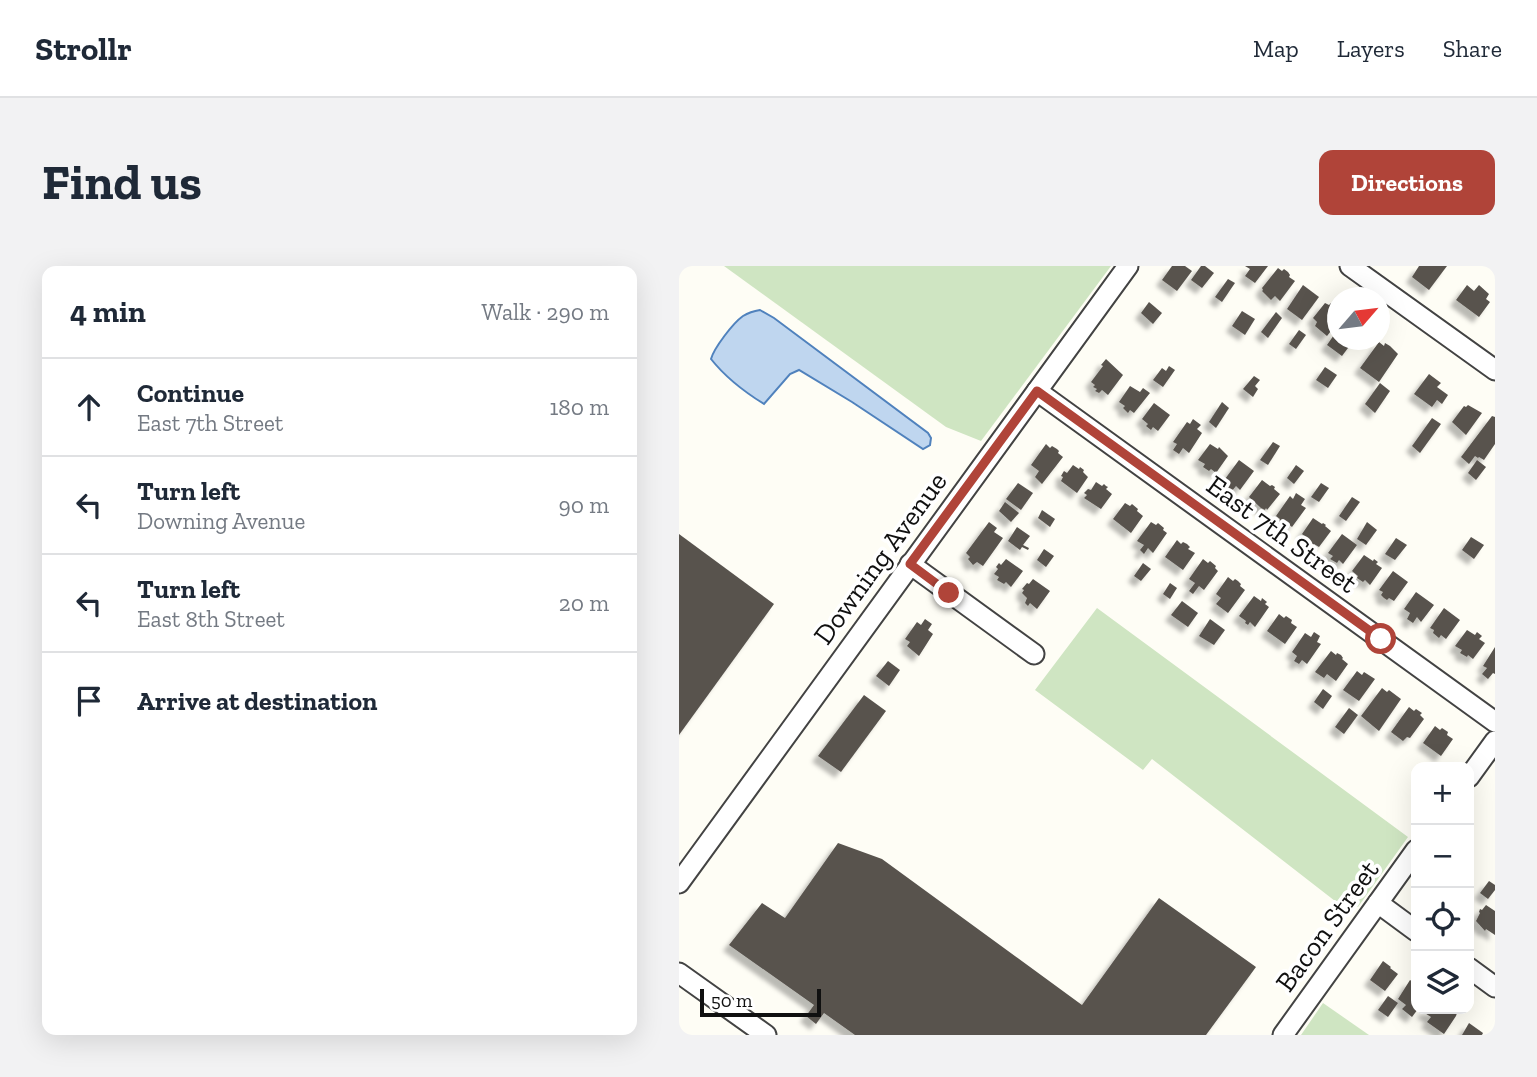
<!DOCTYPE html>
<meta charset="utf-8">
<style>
:root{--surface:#fff;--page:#f2f2f3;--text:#1f2937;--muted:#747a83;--line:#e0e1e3;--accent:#b04439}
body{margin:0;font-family:"Zilla Slab",serif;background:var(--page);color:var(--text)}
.controls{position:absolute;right:21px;bottom:21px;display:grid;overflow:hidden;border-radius:14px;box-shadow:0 7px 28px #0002}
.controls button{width:63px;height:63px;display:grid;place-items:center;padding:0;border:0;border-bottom:2px solid var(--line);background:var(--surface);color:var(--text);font:35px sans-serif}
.compass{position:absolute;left:648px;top:21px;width:63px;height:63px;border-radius:50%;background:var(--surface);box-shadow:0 7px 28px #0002;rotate:62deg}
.scale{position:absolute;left:21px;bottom:18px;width:121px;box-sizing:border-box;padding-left:7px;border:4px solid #101010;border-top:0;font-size:19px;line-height:24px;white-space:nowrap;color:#101010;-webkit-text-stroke:5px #fff;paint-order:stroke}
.stop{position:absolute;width:21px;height:21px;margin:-16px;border:5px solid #b04439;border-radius:50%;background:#fff}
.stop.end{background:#b04439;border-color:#fff;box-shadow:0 2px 7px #0008}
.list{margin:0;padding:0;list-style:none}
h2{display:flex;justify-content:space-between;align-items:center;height:91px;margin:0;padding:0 28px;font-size:30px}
h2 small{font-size:23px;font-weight:400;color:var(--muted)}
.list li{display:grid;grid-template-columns:46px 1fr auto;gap:21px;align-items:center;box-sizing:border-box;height:98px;padding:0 28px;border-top:2px solid var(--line)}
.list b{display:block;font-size:26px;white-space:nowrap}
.list p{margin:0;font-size:23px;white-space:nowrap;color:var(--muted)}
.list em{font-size:23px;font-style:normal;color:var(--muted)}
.icon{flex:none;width:38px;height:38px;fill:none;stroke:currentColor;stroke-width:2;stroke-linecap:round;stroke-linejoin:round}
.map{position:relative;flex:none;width:816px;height:769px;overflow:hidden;border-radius:14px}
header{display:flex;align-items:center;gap:42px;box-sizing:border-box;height:98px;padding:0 35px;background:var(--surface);border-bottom:2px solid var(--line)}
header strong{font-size:33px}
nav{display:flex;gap:38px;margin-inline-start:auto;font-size:24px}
.intro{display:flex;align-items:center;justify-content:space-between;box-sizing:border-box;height:168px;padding:0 42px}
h1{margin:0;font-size:49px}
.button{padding:18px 32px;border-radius:14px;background:var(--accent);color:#fff;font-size:24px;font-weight:700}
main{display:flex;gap:42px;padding:0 42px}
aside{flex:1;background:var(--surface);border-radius:14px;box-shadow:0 7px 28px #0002}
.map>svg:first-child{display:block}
</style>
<header>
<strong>Strollr</strong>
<nav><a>Map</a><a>Layers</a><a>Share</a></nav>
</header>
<div class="intro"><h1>Find us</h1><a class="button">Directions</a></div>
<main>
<aside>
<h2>4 min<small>Walk · 290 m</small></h2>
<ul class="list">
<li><svg class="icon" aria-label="ahead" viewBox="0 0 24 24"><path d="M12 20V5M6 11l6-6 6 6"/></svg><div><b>Continue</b><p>East 7th Street</p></div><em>180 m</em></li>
<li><svg class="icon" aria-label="left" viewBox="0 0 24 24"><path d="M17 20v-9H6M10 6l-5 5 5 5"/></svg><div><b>Turn left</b><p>Downing Avenue</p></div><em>90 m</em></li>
<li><svg class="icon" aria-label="left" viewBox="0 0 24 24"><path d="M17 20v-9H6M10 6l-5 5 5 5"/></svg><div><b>Turn left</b><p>East 8th Street</p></div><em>20 m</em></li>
<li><svg class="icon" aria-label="arrive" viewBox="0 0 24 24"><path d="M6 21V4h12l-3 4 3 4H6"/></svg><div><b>Arrive at destination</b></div></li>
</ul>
</aside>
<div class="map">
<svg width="816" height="769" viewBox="0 0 816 769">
<defs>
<filter id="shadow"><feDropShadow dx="-6" dy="6" stdDeviation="2" flood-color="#0004"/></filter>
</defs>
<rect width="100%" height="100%" fill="#fefdf5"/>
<g fill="#cfe5c2">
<polygon points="45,0 432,0 302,175 267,161"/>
<polygon points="418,342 729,571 679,641 656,635 473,493 464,504 356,424"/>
<polygon points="644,737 690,769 622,769"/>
</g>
<path fill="#bfd6ef" stroke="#5082bd" stroke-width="2" d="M81 44 95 52 249 167 252 172 251 179 244 183 173 136 120 104 111 108 85 138C64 125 47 112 32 93 35 82 54 57 64 50 69 47 75 45 81 44Z"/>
<g fill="#58534e" filter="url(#shadow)">
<polygon points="493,0 506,0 513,5 498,25 483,14"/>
<polygon points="522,0 526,0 535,7 523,22 512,14"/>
<polygon points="566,0 589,0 576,17 566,10 571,3"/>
<polygon points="740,0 768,0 750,24 733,11"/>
<polygon points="599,2 603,5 605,3 609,6 611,9 610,11 616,15 601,35 596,30 592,34 583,25 584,24 583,22"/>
<polygon points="549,13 556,17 543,36 536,31"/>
<polygon points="624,19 640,31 623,54 608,43"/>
<polygon points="788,19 795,25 800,19 810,28 807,33 811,36 800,51 777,34"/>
<polygon points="470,36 483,47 474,58 462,47"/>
<polygon points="646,37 650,39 652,37 659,41 659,56 648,70 636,60 638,56 634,52"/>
<polygon points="563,45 576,53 566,69 553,60"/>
<polygon points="597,46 603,52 589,72 582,66"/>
<polygon points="659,63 659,74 675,74 663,90 648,79"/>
<polygon points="620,64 627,69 617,83 610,78"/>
<polygon points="700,76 705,80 706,77 711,80 719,88 700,116 681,102"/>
<polygon points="427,93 444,109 429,129 423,124 420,127 416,125 418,123 414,121 416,119 412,116 424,100 422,99"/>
<polygon points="490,100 496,104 484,121 474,114 483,102 487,105"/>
<polygon points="646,101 658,109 649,122 637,114"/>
<polygon points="750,108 762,117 758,121 769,129 763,138 758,134 753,141 735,128"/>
<polygon points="575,110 581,114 576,120 579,123 574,131 564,123"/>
<polygon points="701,117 711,125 696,147 686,138"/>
<polygon points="451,120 461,126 464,122 471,127 455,147 451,144 449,147 444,142 446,140 440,136"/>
<polygon points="543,136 550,142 537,162 530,156"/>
<polygon points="475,137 491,149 479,165 474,161 472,164 467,160 469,158 463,153"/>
<polygon points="789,139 803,147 787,169 773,156 785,140 787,141"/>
<polygon points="813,150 816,151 816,178 805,194 800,191 799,192 796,190 790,198 782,191"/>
<polygon points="753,152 762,158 741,187 733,180"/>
<polygon points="514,153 522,159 518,163 523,167 510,187 504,182 500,188 494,184 498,178 494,176 508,156 511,158"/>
<polygon points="594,176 601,180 589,199 581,194"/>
<polygon points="367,178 371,182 373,180 378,183 380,185 379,187 384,191 363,218 356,211 360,205 352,199"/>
<polygon points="531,178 539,183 540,181 549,190 537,207 532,203 530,205 524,201 526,198 519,194"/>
<polygon points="560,194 575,205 561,224 557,220 552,226 546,222 550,215 546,213"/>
<polygon points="798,194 807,201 797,214 789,207"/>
<polygon points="394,199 400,203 401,201 405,204 404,206 409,211 398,227 382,215 384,211 382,210 385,205 388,207"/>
<polygon points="617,199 625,205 615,218 608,212"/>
<polygon points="583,214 591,220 593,219 596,221 595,223 601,228 588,244 587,242 586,244 582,242 570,231"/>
<polygon points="417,216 423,220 425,218 427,220 429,221 427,223 433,228 422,243 405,232 408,229 405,227 409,223 412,224"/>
<polygon points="339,217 354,227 342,244 327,233"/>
<polygon points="642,217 650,222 640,236 632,231"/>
<polygon points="617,227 626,233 622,239 627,242 613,261 608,257 604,263 598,258 601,253 597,250 611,230 614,233"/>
<polygon points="673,231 681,236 667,255 660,250"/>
<polygon points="326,236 340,247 332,256 320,245"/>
<polygon points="446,237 451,240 453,238 459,243 458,245 464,250 452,267 434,253"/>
<polygon points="363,244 376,253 371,261 359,252"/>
<polygon points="634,252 643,258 644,257 647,259 646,260 652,265 640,281 635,278 634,280 627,275 629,273 623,268"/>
<polygon points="310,256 318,262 315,266 324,272 304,300 298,296 294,299 289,293 291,291 287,287"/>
<polygon points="472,256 477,259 479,257 485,262 484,264 488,267 474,287 469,282 465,288 461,284 465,279 458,275"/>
<polygon points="688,256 698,264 687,279 678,273"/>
<polygon points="338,261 351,270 344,279 350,282 349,284 343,281 341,284 329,275"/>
<polygon points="0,268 95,338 0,469"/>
<polygon points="663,268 678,279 664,298 660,294 658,297 651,293 654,290 649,287"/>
<polygon points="792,271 805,279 795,293 783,284"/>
<polygon points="717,272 728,279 716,294 706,288"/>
<polygon points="498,274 502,278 504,276 508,278 511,281 509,283 516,287 504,304 486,291"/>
<polygon points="365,283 375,290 367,301 358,294"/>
<polygon points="685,289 694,295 695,293 699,296 697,298 703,302 691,319 686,314 684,316 678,312 679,310 673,305"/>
<polygon points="327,293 344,305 332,321 327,316 325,318 318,314 320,311 315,308 319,303 317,301 320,297 322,299"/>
<polygon points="524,293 529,297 531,295 537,300 536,302 539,305 525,324 520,320 514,328 510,325 516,317 510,313"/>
<polygon points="464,297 472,303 462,315 455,310"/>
<polygon points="714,305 729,316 715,335 710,332 708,334 705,332 702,329 704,326 700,324"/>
<polygon points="549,311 554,315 556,313 559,315 562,318 561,320 566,324 549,347 537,338 542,332 537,328"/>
<polygon points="354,313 371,325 358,343 351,337 349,340 346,337 348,332 343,327 345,324 343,323 348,317 350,318"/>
<polygon points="491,317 498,322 491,333 484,328"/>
<polygon points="737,326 755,339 742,356 738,351 734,357 728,353 731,347 725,343"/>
<polygon points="575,330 582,335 583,332 588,336 586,338 590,341 576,361 571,356 569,359 566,357 567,355 560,350"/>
<polygon points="503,335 519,347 509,361 492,349"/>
<polygon points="765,342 781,354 767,373 762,369 760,372 754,367 755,364 751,362"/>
<polygon points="600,348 605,352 607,350 613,354 612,357 618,361 606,378 588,365"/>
<polygon points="246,353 253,358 249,364 254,368 240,390 228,380 231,376 226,373 238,356 242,359"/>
<polygon points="531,353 546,364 535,379 520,370"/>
<polygon points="788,364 796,369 798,366 803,370 800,373 806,377 794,393 789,389 788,391 781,387 783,384 776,380"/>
<polygon points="635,366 641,370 638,376 642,378 628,398 623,394 620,398 615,395 618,390 613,386 626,367 632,371"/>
<polygon points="816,381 816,408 814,407 809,413 803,408 808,402 804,400"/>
<polygon points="652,385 657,389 658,387 662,389 664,392 663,393 669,398 657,415 648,408 645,412 636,406"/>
<polygon points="209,395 221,404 210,420 197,410"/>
<polygon points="678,405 683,409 685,406 696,413 680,435 664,424"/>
<polygon points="703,422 708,426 710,424 722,433 700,465 682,450"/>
<polygon points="644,423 653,430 644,443 635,436"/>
<polygon points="185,429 207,445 162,506 139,490"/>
<polygon points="730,441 735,445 737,443 743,447 741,449 745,453 731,472 728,471 724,475 712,466"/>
<polygon points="670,442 679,449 665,468 656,461"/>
<polygon points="756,460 761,464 763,462 769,466 768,469 774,473 762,490 744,477"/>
<polygon points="159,577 203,593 403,739 480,632 577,701 527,769 176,769 145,747 137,758 127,750 135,739 50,679 83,637 106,652"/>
<polygon points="810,615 816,619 816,624 809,633 801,627"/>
<polygon points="807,639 816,645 816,669 807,663 806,665 797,655 801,647 800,646 801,643 803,644"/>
<polygon points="704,695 712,701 711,702 719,708 706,725 691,714"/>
<polygon points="731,714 737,718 737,743 739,743 733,751 723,743 727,739 719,733"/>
<polygon points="709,730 719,737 709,751 699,744"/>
<polygon points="747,743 772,743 778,747 777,750 765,768 748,756 752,751 744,746"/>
<polygon points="790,757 804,767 803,769 783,769"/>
</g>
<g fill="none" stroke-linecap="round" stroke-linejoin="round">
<defs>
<g id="minor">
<polyline points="671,0 816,104"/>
<polyline points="358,125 816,456"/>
<polyline points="231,298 355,388"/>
<polyline points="790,511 816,475"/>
<polyline points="0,617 449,0"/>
<polyline points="699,637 737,665"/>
<polyline points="790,702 816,721"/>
<polyline points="0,707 87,769"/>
<polyline points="604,769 737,584"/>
</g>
</defs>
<use href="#minor" stroke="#434343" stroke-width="23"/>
<use href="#minor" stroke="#fff" stroke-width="19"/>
</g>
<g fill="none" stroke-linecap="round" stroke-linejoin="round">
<polyline stroke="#b04439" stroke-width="9" points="270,327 231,298 358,125 702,373"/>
</g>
<g text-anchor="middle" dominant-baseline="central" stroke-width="7" stroke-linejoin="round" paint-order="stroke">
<g font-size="28" fill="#101010" stroke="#fff">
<text transform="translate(603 268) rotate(36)">East 7th Street</text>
<text transform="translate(201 292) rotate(-54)">Downing Avenue</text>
<text transform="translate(648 660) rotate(-54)">Bacon Street</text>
</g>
</g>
</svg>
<div class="controls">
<button>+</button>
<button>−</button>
<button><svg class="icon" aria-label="locate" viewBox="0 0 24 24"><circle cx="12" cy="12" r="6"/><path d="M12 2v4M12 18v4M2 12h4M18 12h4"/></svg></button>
<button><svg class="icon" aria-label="layers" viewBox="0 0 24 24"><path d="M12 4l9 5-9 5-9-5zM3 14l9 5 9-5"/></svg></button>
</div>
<svg class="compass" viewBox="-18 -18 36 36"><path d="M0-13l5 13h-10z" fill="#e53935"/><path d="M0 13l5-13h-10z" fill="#747a83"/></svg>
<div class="scale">50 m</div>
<div class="stop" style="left:702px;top:373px"></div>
<div class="stop end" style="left:270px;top:327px"></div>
</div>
</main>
